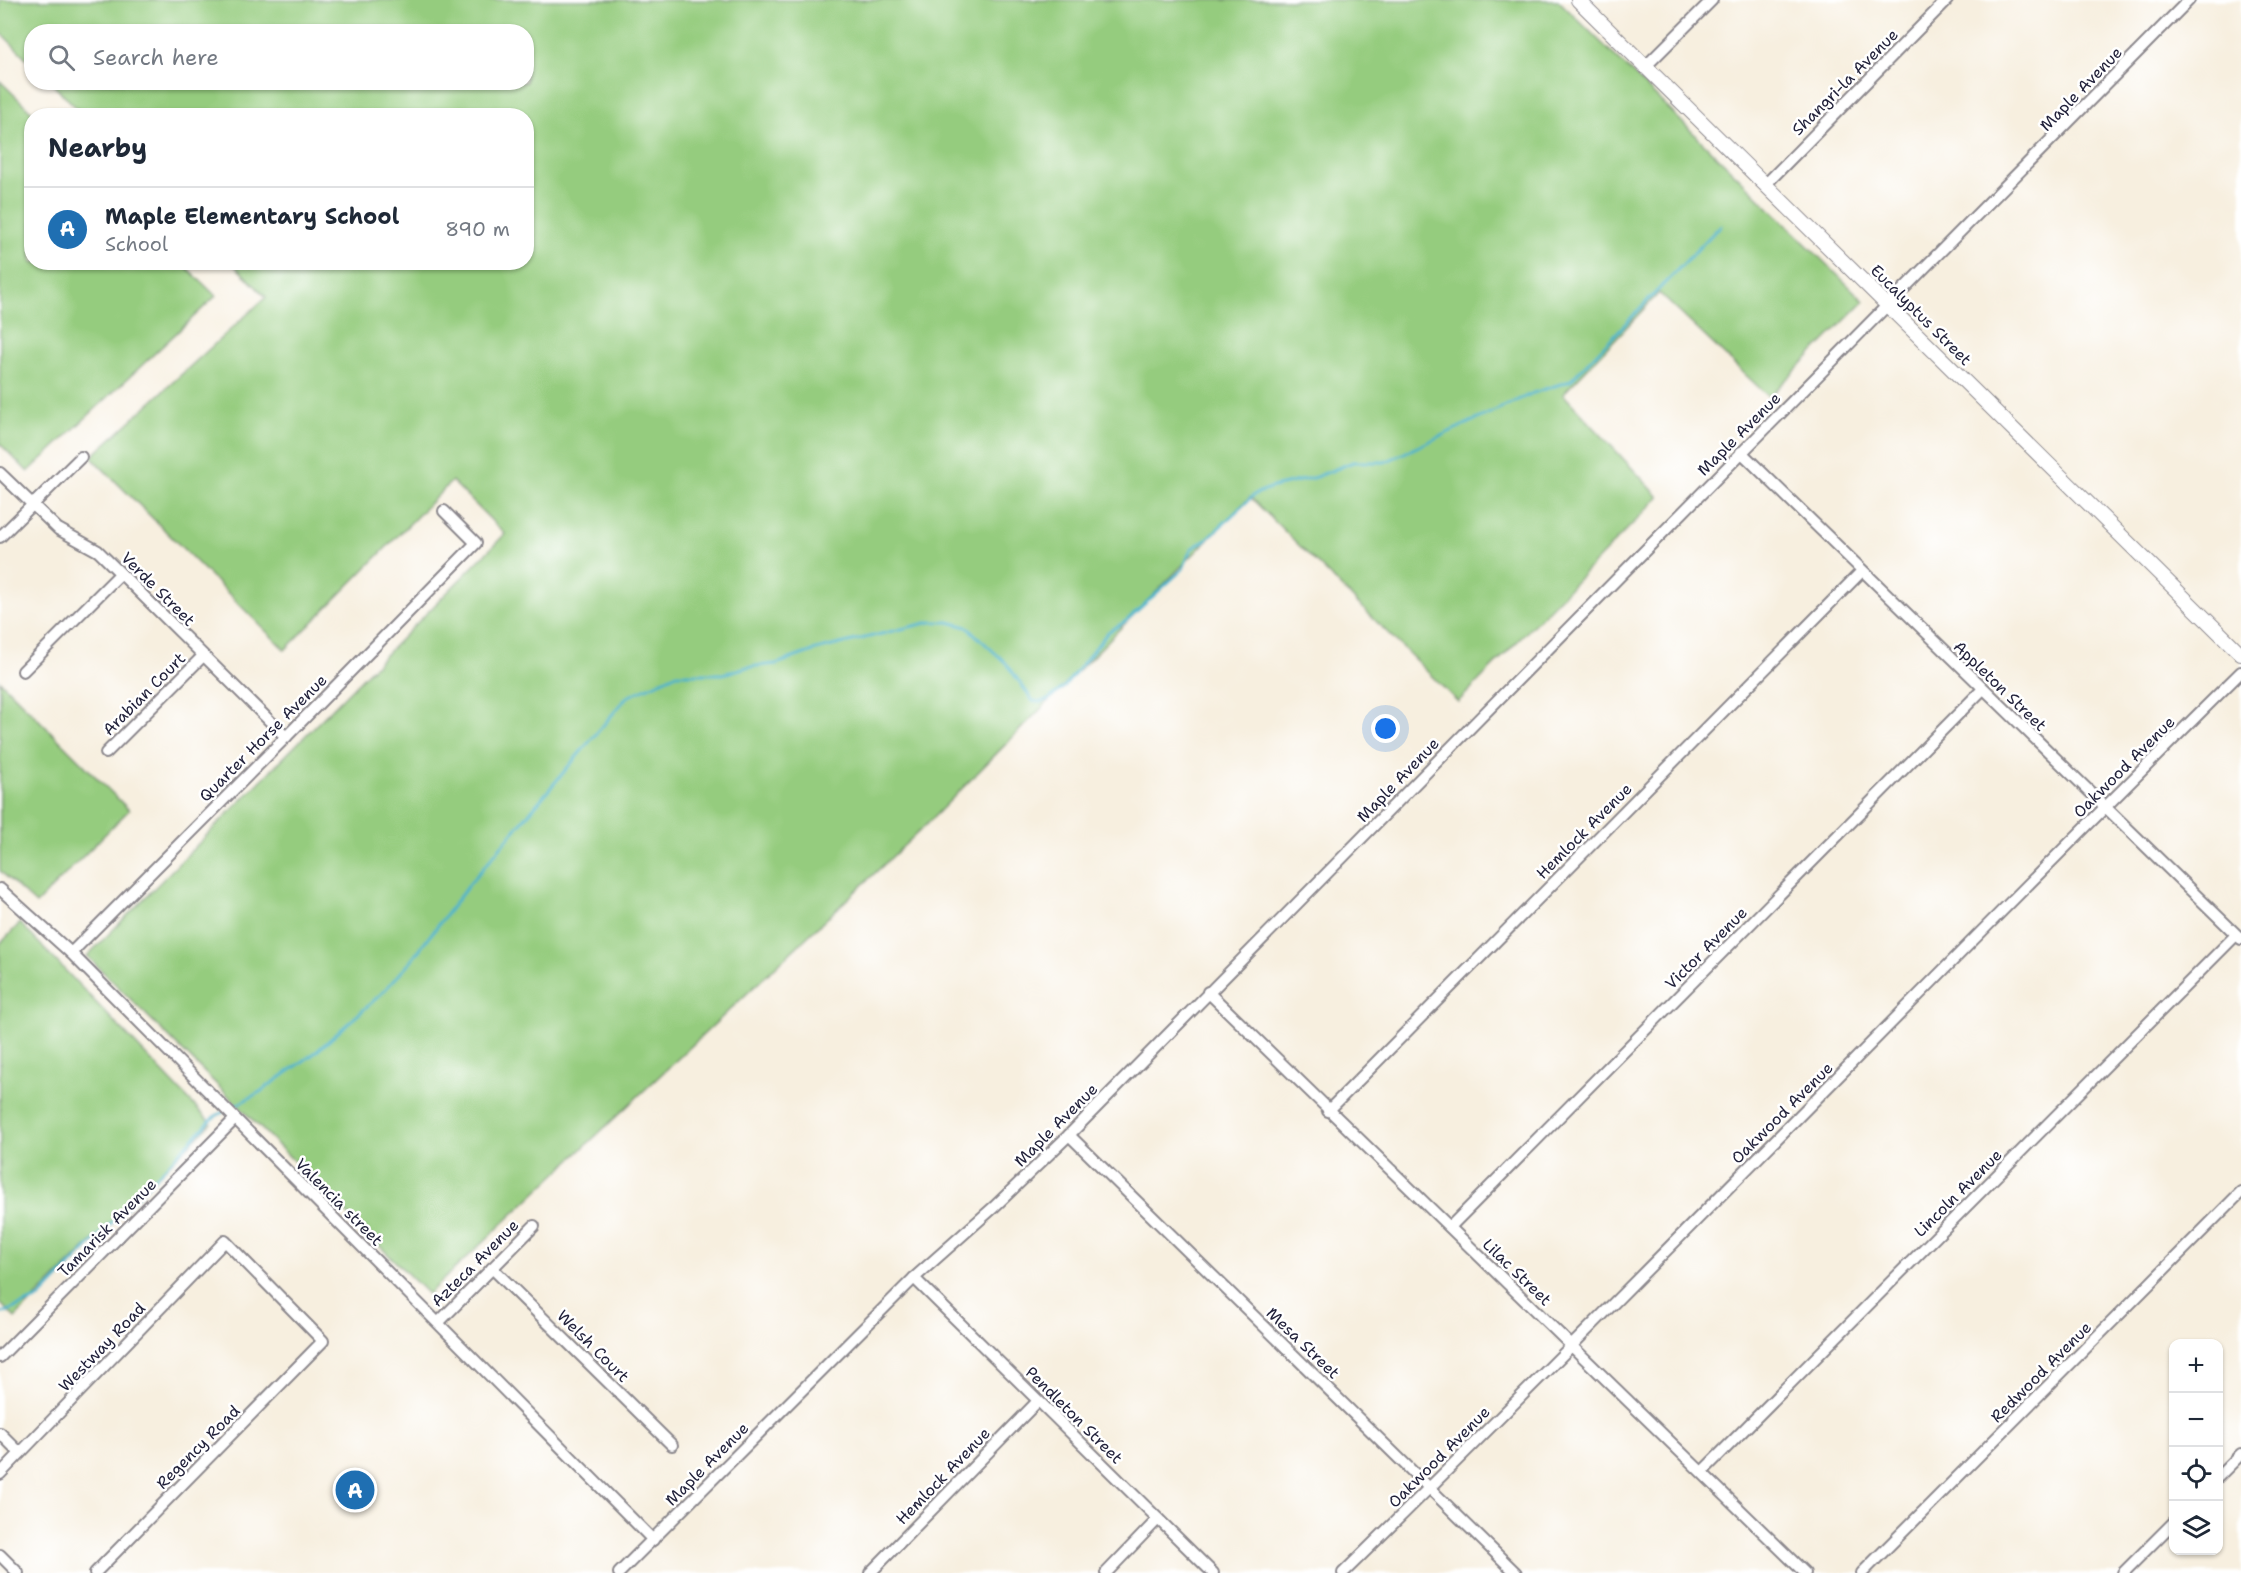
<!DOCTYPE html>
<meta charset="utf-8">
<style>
:root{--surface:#fff;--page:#f2f2f3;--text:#1f2937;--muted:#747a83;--line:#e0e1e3;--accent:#1f6fb2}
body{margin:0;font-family:"Shantell Sans",sans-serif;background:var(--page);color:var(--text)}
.controls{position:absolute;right:18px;bottom:18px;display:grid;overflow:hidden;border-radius:12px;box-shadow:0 2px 4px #0004}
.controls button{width:54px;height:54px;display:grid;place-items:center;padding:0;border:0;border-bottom:2px solid var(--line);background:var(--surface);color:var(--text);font:30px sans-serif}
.you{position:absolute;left:1386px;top:729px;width:21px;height:21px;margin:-15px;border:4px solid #fff;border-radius:50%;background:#1a73e8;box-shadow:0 0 0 9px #1a73e833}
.badge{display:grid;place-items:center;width:39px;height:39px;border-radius:50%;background:var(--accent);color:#fff;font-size:20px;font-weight:700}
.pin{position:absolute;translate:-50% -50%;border:3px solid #fff;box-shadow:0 2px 6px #0006}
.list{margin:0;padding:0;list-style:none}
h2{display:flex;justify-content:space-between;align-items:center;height:78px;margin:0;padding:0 24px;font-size:26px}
h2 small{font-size:20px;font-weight:400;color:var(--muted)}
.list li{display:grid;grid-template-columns:39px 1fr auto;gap:18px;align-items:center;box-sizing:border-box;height:84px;padding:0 24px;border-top:2px solid var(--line)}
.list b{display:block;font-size:22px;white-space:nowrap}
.list p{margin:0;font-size:20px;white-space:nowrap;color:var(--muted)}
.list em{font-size:20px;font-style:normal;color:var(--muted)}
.icon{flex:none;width:33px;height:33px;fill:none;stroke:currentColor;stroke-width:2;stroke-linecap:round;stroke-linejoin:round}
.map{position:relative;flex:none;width:2241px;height:1573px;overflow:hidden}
.search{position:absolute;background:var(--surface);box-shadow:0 2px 4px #0004;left:24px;top:24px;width:510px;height:66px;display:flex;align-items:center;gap:15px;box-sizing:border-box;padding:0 21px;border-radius:24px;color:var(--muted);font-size:22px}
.panel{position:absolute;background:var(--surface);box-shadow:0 2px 4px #0004;left:24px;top:108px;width:510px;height:162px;border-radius:24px}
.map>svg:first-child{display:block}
</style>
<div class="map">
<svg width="2241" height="1573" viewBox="0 0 2241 1573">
<rect width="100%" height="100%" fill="#fff"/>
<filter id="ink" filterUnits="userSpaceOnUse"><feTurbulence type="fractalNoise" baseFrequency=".0167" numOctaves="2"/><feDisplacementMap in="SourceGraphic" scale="12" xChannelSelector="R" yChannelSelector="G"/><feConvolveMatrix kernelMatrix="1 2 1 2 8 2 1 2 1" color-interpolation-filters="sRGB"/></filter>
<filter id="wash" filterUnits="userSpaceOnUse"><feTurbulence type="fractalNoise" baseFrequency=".008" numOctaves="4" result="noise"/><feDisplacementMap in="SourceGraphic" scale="24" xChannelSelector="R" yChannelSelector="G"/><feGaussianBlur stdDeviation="1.35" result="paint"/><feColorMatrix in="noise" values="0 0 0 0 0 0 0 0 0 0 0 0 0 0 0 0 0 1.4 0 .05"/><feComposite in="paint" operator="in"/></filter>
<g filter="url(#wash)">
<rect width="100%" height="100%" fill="#f7efdf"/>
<g fill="#95cc7e" stroke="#5c775c" stroke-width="1.5">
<polygon points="0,0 1558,0 1864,301 1769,397 1659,293 1563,394 1659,497 1458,702 1250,497 927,824 428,1294 87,956 505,534 452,481 285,650 91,457 266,297 232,263 526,262 526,116 84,115 51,83 526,82 526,32 32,32 31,63 0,32"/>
<polygon points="0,81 35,115 32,116 32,262 182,263 216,296 28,472 0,444"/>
<polygon points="0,681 129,810 36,904 0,871"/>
<polygon points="20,923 211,1123 15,1318 0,1303 0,944"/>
</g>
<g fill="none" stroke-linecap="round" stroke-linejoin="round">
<g stroke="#4db3cc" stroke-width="3">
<polyline points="229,1109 260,1092 316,1052 380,995 407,966 467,887 627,697 677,674 723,674 747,667 776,664 816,650 930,622 949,622 967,627 1006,663 1033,701 1040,702 1048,700 1064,687 1108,632 1126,621 1183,569 1191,549 1207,539 1255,494 1273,487 1316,477 1353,462 1385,462 1533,393 1570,381 1721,225"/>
<polyline points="0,1314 39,1298 214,1117 223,1112"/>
</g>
</g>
</g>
<g filter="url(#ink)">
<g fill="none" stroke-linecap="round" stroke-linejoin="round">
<defs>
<g id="minor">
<polyline points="1645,67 1712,0"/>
<polyline points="1765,185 1947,0"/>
<polyline points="1741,452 2241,939"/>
<polyline points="0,473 58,529 98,551 286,737"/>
<polyline points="0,537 81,457"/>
<polyline points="23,671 120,574"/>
<polyline points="106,753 203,656"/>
<polyline points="0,889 71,953 653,1540"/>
<polyline points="71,953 286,737 476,543 444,511"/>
<polyline points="1208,992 1805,1573"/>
<polyline points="1328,1111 1862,571"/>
<polyline points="1069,1135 1516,1573"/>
<polyline points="1450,1227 1983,689"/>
<polyline points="492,1268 672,1445"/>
<polyline points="914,1278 1213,1573"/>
<polyline points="439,1322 534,1226"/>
<polyline points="0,1357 235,1119"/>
<polyline points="0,1433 20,1453"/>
<polyline points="1702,1472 2236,935"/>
<polyline points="0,1474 225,1241 323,1341 95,1573"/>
<polyline points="2218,1477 2241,1454"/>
<polyline points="0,1555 18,1573"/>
<path d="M619 1573 914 1278 994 1207 1069 1135C1440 754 1817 380 2189 0"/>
<polyline points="870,1573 1038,1401"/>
<polyline points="1106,1573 1158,1519"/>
<path d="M1343 1573C1646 1276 1939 970 2241 672"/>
<polyline points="1862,1573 2241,1192"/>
<polyline points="2123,1573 2174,1522"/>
</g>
<polyline id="major" points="1578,0 2241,654"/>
</defs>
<use href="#minor" stroke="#8c888d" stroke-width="14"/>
<use href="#major" stroke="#8c888d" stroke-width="16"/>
<use href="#minor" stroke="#fff" stroke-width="10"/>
<use href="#major" stroke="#fff" stroke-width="14"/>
</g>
</g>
<g text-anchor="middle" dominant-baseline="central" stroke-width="5" stroke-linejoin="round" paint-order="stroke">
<g font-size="16" fill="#22223b" stroke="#fff">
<text transform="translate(1845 82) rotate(-45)">Shangri-la Avenue</text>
<text transform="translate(2081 89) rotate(-46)">Maple Avenue</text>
<text transform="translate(1921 315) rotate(45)">Eucalyptus Street</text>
<text transform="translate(1739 434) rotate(-45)">Maple Avenue</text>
<text transform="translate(158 589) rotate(45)">Verde Street</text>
<text transform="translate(2000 686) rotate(44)">Appleton Street</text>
<text transform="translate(144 694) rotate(-45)">Arabian Court</text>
<text transform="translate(263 738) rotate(-45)">Quarter Horse Avenue</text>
<text transform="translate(2124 767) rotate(-45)">Oakwood Avenue</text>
<text transform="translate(1398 780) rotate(-46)">Maple Avenue</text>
<text transform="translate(1584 831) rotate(-45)">Hemlock Avenue</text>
<text transform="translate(1706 948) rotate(-45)">Victor Avenue</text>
<text transform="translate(1782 1113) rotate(-45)">Oakwood Avenue</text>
<text transform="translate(1056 1125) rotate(-45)">Maple Avenue</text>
<text transform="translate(1958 1193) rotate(-45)">Lincoln Avenue</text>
<text transform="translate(339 1202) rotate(45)">Valencia street</text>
<text transform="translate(107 1228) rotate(-45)">Tamarisk Avenue</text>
<text transform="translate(475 1263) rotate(-45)">Azteca Avenue</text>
<text transform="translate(1517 1272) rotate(44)">Lilac Street</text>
<text transform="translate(1303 1343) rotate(44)">Mesa Street</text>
<text transform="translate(593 1346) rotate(45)">Welsh Court</text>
<text transform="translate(102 1347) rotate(-46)">Westway Road</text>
<text transform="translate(2041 1372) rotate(-45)">Redwood Avenue</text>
<text transform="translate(1074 1415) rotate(45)">Pendleton Street</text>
<text transform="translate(198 1447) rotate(-45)">Regency Road</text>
<text transform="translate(1439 1457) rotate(-45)">Oakwood Avenue</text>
<text transform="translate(707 1464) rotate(-45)">Maple Avenue</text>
<text transform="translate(943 1476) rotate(-46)">Hemlock Avenue</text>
</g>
</g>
</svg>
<div class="controls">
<button>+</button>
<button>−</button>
<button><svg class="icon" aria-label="locate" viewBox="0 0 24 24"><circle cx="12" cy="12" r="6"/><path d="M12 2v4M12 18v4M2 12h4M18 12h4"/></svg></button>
<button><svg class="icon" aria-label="layers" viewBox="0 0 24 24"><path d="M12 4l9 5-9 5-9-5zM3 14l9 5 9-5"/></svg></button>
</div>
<div class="you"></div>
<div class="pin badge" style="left:355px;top:1490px">A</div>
<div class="search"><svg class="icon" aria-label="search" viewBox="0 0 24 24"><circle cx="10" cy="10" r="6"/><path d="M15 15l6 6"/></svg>Search here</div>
<section class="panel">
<h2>Nearby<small></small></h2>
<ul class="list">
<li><span class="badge">A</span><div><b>Maple Elementary School</b><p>School</p></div><em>890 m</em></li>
</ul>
</section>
</div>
